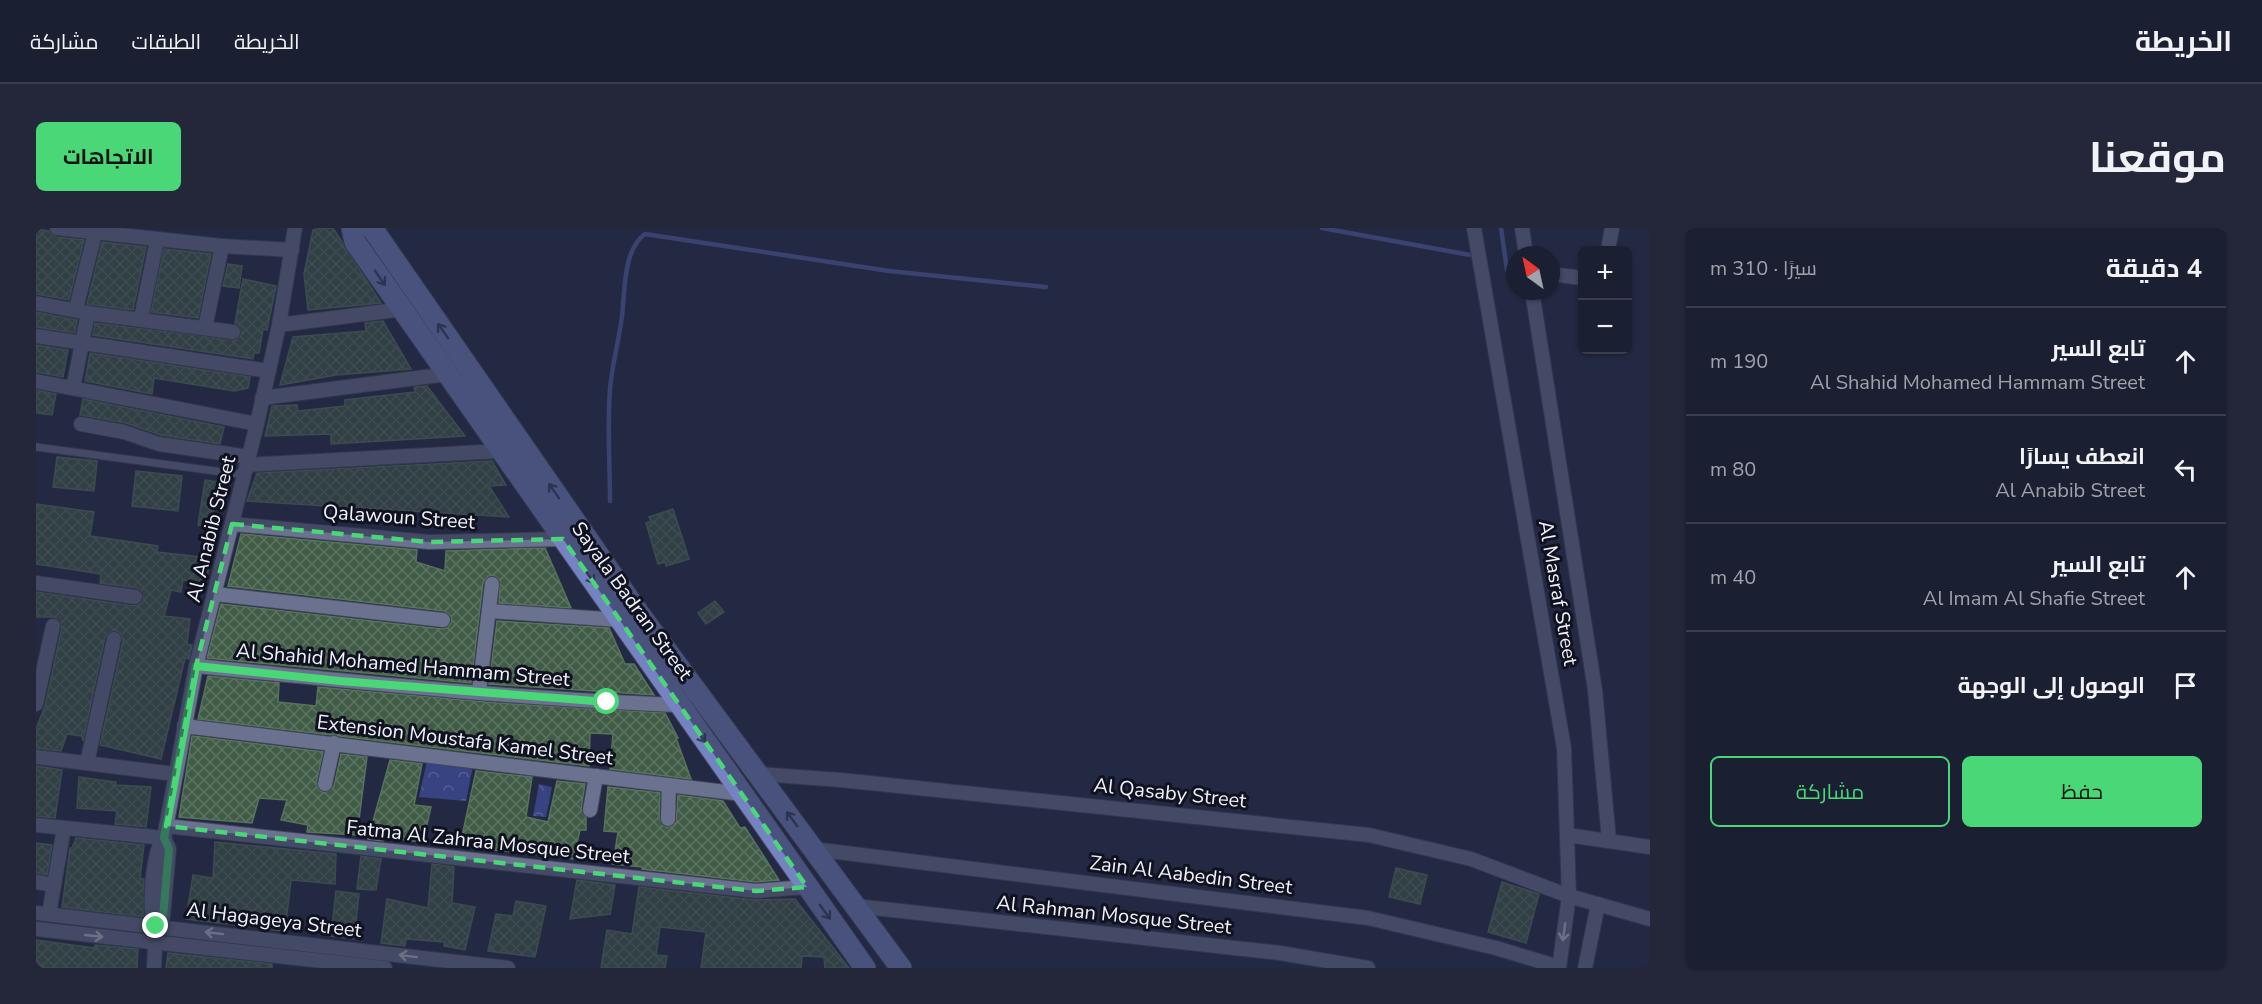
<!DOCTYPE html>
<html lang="ar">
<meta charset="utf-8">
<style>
:root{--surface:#1b1f32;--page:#24273a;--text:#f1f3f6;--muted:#a0a2ac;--line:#393d4d;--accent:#49d778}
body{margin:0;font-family:"Nunito Sans",Cairo,sans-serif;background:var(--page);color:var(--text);direction:rtl}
.controls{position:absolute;right:18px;top:18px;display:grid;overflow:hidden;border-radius:9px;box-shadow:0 2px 4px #0004}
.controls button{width:54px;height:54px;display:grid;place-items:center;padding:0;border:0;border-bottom:2px solid var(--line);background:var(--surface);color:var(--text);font:30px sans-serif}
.compass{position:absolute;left:1470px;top:18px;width:54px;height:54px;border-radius:50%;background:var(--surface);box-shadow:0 2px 4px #0004;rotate:327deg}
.stop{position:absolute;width:18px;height:18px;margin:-14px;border:4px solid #49d778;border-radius:50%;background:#fff}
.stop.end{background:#49d778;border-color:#fff;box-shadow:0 2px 6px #0008}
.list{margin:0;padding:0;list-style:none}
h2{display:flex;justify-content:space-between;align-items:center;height:78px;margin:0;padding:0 24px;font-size:26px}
h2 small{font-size:20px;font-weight:400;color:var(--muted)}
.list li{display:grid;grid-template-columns:39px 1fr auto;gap:18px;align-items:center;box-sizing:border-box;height:108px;padding:0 24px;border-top:2px solid var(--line)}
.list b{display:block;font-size:22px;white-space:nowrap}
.list p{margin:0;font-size:20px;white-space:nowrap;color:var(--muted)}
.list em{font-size:20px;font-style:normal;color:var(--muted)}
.actions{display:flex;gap:12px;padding:18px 24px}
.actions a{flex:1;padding:14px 0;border:2px solid var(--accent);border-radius:9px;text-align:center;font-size:21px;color:var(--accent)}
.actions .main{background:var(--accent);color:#111}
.icon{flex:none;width:33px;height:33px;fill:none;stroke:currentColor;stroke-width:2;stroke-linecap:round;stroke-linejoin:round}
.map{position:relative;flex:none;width:1614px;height:740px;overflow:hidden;direction:ltr;border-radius:9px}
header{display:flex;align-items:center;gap:36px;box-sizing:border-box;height:84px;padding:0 30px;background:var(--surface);border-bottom:2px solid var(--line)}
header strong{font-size:28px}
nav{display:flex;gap:33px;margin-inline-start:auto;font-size:21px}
.intro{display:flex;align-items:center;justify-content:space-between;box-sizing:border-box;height:144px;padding:0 36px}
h1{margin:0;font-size:42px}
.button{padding:15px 27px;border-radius:9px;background:var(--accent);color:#111;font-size:21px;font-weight:700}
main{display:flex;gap:36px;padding:0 36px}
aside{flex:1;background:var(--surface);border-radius:9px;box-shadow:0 2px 4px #0004}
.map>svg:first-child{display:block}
</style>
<header>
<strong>الخريطة</strong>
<nav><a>الخريطة</a><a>الطبقات</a><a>مشاركة</a></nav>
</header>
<div class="intro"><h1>موقعنا</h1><a class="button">الاتجاهات</a></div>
<main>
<aside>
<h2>4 دقيقة<small>سيرًا · 310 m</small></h2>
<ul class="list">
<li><svg class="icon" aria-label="ahead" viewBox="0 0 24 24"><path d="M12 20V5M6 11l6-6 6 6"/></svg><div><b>تابع السير</b><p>Al Shahid Mohamed Hammam Street</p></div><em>190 m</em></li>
<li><svg class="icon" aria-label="left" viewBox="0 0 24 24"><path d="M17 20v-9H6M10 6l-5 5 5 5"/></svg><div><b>انعطف يسارًا</b><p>Al Anabib Street</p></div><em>80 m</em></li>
<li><svg class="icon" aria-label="ahead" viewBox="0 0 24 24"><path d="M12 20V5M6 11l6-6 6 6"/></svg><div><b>تابع السير</b><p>Al Imam Al Shafie Street</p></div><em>40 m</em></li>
<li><svg class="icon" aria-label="arrive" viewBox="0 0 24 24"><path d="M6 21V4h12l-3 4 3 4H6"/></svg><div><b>الوصول إلى الوجهة</b></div></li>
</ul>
<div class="actions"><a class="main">حفظ</a><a>مشاركة</a></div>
</aside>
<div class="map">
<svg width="1614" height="740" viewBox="0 0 1614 740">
<defs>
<pattern id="park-crowns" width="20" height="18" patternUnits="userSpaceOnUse" patternTransform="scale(1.5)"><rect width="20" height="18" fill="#384382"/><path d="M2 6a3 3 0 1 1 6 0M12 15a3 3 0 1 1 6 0" fill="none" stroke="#555f95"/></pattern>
<pattern id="building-cross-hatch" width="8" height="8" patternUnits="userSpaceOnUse" patternTransform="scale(1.5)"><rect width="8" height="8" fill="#415c46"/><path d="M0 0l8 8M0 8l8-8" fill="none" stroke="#5d7462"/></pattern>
</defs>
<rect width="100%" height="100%" fill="#242943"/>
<g fill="url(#park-crowns)">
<polygon points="391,533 437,538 430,573 383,569"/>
<polygon points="503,556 516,559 510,589 497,588"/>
</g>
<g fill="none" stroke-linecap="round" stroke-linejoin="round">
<g stroke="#5361a9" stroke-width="4.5">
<polyline points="1286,0 1434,27"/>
<polyline points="1465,0 1471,42"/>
<path d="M574 273C574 236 571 198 574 161 576 136 583 113 586 88 589 63 587 22 609 6L853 43 1010 59"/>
</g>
</g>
<g fill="url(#building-cross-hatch)" stroke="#57735c" stroke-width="1.5">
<polygon points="287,0 297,0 345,75 272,82 268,46 277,2"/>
<polygon points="0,1 13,3 20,9 48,12 33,72 0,66"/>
<polygon points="66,14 110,19 97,82 51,76"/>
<polygon points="128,21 175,26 162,90 115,84"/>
<polygon points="192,36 206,38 203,60 187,58"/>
<polygon points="207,51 240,58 231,102 227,101 223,125 218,125 217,131 57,107 59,95 200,112 206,105 199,95"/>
<polygon points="0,84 41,92 39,105 0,99"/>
<polygon points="347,93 375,141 300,147 244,157 257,109 330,103 329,95"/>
<polygon points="0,117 32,122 27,149 0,144"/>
<polygon points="54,125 214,149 212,160 198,163 118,150 116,166 49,153"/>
<polygon points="391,158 429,208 295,216 295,206 229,208 236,178 261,177 262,183 309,178 309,172 379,164 378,159"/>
<polygon points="0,162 20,166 16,187 0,185"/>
<polygon points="47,171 188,199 184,216 125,207 90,195 44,187"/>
<polygon points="21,229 61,233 58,263 17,259"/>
<polygon points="456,233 470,257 453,258 473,289 211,273 221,245"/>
<polygon points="100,243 146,248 142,283 96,278"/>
<polygon points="169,252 182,254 175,299 162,297"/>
<polygon points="0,276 58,284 54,308 122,318 121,324 174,330 171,350 163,355 147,352 145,364 135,362 128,388 154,391 151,416 156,417 153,431 149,430 125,531 64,517 87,413 84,405 79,402 72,405 69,409 47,513 46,508 31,506 25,523 0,520 0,501 9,478 26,399 19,389 0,389 0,364 98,378 106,375 108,370 101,360 64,355 65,346 0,336"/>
<polygon points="637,281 653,331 630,338 629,334 622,336 610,295 615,293 613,289"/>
<polygon points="205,306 381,322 380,334 409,343 410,323 509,320 535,380 463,375 464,353 458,347 452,348 447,355 435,455 171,430 185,376 406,401 411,400 416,394 415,388 408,383 192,358"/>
<polygon points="679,373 688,384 670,396 662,385"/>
<polygon points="461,393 573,400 589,436 598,436 618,467 453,456"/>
<polygon points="172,448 243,455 242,474 280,478 282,459 461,475 629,485 642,510 640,510 655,551 574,541 577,506 554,505 553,538 162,491"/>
<polygon points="156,508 287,524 280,555 283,562 288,565 298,558 305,526 331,529 321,607 271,604 272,597 245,592 251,572 223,570 216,595 143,589"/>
<polygon points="354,532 386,536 378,577 395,579 387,614 348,610 347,613 332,611"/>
<polygon points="0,538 26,542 19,590 0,588"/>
<polygon points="440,543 496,549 490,589 512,594 521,553 549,556 545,581 550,590 550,602 544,602 537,631 458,622 425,613"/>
<polygon points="43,549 80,554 79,557 115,559 110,599 79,596 81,583 41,580"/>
<polygon points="572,559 624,565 623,591 631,600 640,595 642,567 687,573 704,600 709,599 743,652 720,654 606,641 606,639 577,636 582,604 568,603"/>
<polygon points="40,610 108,617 104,650 108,651 108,689 26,679 34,620 36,620"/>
<polygon points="179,614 300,626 299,656 255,652 249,703 228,701 228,698 210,698 150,691 157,647 177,650"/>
<polygon points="0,615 16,617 11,647 0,645"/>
<polygon points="325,628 345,631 340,662 321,661"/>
<polygon points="396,636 418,639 416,675 439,679 429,722 408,718 409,714 370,711 369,718 345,715 351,671 392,680"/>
<polygon points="1360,640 1391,647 1384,676 1353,669"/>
<polygon points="541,652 579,657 574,686 534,691"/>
<polygon points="1466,654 1503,666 1490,715 1452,704"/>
<polygon points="603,659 719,672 759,671 813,740 789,740 788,729 766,728 765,740 665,740 670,704 624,699 620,727 631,728 629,740 565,740 571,702 596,706"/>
<polygon points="300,663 323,666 318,711 295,708"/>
<polygon points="480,673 510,678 499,729 452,723 460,686 477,688"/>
<polygon points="0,712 58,720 59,717 102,721 101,740 0,740"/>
<polygon points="132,725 236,736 236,740 130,740"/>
</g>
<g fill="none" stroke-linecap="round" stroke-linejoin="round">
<defs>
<polyline id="service" points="0,219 209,247"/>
<g id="minor">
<polyline points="21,0 186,18 256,22"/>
<polyline points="1438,0 1528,520 1533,668 1523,740"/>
<polyline points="1486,0 1490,27"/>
<polyline points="1572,22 1576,0"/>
<polyline points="1515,46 1546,50"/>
<polyline points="1496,63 1559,462 1573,612"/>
<polyline points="0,75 52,85 197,104"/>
<polyline points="40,81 59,5"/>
<polyline points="105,90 121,12"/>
<polyline points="243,97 367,81"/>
<polyline points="169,100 186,18"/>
<polyline points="0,108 233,143"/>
<polyline points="0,153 221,196"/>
<polyline points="37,160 52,85"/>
<polyline points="226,170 412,146"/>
<polyline points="45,196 88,204 123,216 213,229"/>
<polyline points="211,237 465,223"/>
<polyline points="196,296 393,314 527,311"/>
<polyline points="0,355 99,369"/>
<polyline points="179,366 407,392"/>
<polyline points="453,383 584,392"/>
<path d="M160 438C320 454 482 471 643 477"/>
<polyline points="443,463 456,356"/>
<polyline points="0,476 17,398"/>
<polyline points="148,498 706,566"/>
<polyline points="0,529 139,546"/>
<polyline points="51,535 78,411"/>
<polyline points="722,546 805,552 1333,607 1435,631 1533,668 1614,691"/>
<polyline points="289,556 298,515"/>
<polyline points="554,582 560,548"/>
<polyline points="632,591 633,557"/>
<polyline points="0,597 128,610"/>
<polyline points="130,598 720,663 771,659"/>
<polyline points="1531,607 1614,619"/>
<polyline points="777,621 1332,690 1460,720 1523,739"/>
<polyline points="0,654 18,657"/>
<polyline points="820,678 1244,725 1332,740"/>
<polyline points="0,685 472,740"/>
<polyline points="13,686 28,600"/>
<path d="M120 698C111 685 117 622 128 610L160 438 221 196 243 97 259 0"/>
<polyline points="0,701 349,740"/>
<polyline points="118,740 120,698 127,689 133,621 128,610"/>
<polyline points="1549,740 1562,676"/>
</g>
<g id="primary">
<polyline points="316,0 319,14 829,740"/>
<polyline points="336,0 602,384 865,740"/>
</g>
</defs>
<use href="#service" stroke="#43475c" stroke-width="9"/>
<use href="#minor" stroke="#43475c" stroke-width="16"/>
<use href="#primary" stroke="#43475c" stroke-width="23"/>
<use href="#service" stroke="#6a7290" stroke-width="7"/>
<use href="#minor" stroke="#6a7290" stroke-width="14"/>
<use href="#primary" stroke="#7583c2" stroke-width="21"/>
</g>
<defs><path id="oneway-shaft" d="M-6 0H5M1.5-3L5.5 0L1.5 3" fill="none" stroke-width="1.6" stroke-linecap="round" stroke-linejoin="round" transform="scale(1.5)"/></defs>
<g stroke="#384060">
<use href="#oneway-shaft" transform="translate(344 50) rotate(55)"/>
<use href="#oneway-shaft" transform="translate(407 103) rotate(-125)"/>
<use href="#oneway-shaft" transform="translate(518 263) rotate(-125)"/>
<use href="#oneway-shaft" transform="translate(553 348) rotate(55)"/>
<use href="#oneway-shaft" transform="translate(664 507) rotate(55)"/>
<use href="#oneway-shaft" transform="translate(756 591) rotate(-126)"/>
<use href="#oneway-shaft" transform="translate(789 684) rotate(54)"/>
</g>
<g stroke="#c0c5d7">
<use href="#oneway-shaft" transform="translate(1528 704) rotate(98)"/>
<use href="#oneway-shaft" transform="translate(178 705) rotate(-173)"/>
<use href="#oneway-shaft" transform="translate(58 708) rotate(6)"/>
<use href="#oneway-shaft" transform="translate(372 728) rotate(-173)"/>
</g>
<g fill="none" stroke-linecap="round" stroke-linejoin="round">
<polyline stroke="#49d778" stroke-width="8" points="120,698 127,689 133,621 128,610 160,438 304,453 571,474"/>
</g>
<path d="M0 0H1614V740H0ZM196 296 393 314 527 311 771 659 720 663 130 598 160 438Z" fill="#242943" fill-opacity=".55" fill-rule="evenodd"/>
<path fill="none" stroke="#49d778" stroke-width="4.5" stroke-dasharray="12 8" stroke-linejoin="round" d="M196 296 393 314 527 311 771 659 720 663 130 598 160 438Z"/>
<g text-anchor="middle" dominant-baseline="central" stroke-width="6" stroke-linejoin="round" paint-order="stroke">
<g font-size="20" fill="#eff2fd" stroke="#10131f">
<text transform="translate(363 289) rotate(4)">Qalawoun Street</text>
<text transform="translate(175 301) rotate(-76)">Al Anabib Street</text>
<text transform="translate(1522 365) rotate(80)">Al Masraf Street</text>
<text transform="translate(596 373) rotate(54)">Sayala Badran Street</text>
<text transform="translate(367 437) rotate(5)">Al Shahid Mohamed Hammam Street</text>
<text transform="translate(429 512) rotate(7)">Extension Moustafa Kamel Street</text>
<text transform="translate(1134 565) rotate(6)">Al Qasaby Street</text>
<text transform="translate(452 614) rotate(6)">Fatma Al Zahraa Mosque Street</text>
<text transform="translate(1155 647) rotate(7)">Zain Al Aabedin Street</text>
<text transform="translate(1078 687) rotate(6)">Al Rahman Mosque Street</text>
<text transform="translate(238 692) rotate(7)">Al Hagageya Street</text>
</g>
</g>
</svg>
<div class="controls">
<button>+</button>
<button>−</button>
</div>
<svg class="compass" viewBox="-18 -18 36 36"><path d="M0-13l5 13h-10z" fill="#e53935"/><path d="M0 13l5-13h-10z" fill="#a0a2ac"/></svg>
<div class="stop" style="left:571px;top:474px"></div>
<div class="stop end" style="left:120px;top:698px"></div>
</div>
</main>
